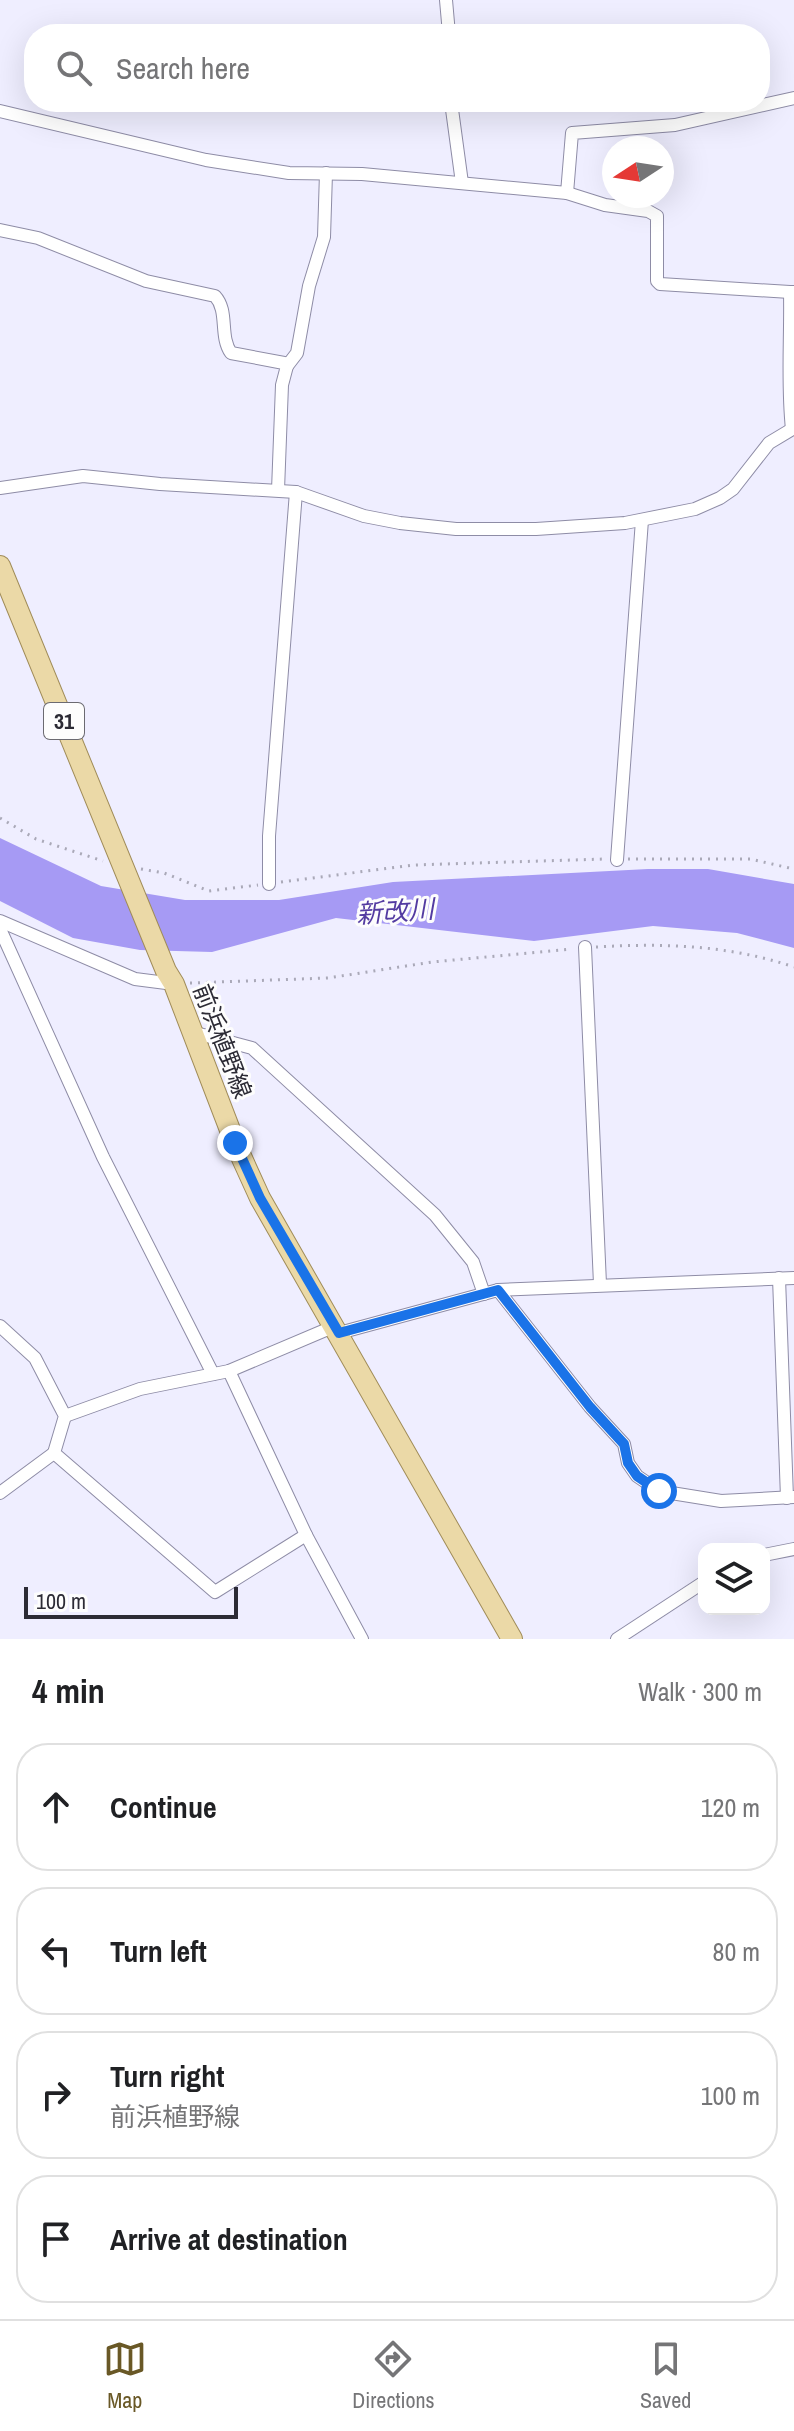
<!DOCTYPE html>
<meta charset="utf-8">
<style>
:root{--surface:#fff;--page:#f2f2f2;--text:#202124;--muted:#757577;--line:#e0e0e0;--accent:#695826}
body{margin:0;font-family:"Archivo Narrow","Noto Sans JP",sans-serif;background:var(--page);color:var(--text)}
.controls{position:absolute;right:24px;bottom:24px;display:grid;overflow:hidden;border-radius:16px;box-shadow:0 8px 32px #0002}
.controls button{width:72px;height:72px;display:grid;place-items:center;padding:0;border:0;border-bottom:2px solid var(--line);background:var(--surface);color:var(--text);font:40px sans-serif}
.compass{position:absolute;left:602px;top:136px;width:72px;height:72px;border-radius:50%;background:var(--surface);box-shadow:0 8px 32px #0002;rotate:258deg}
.scale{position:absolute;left:24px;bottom:20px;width:214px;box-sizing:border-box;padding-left:8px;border:4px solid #2c2b35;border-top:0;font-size:22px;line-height:28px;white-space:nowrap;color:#2c2b35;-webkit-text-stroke:6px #fdfdfd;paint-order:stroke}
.stop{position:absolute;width:24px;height:24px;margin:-18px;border:6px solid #1a73e8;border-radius:50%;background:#fff}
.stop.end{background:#1a73e8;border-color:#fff;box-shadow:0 2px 8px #0008}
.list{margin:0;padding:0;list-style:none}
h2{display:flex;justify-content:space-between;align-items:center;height:104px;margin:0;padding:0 32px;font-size:34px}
h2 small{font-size:26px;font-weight:400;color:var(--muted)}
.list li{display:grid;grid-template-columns:52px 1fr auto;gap:24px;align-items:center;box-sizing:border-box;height:128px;margin:0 16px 16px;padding:0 16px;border:2px solid var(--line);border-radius:32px}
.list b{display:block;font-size:30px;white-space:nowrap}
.list p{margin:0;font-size:26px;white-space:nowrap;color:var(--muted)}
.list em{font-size:26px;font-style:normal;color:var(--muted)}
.icon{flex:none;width:44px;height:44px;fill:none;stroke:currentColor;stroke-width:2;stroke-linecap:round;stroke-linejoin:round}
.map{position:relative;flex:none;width:794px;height:1639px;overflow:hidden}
.search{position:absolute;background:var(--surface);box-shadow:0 8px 32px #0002;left:24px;right:24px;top:24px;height:88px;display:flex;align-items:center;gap:20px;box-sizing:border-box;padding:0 28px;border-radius:32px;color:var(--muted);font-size:30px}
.sheet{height:680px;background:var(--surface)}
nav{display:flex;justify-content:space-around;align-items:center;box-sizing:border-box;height:112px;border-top:2px solid var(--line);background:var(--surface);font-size:22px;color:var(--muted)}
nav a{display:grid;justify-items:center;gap:4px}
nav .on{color:var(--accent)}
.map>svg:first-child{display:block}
</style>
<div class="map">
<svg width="794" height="1639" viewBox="0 0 794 1639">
<rect width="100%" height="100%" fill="#efeeff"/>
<polygon fill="#a69af4" points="0,838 101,886 185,900 279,900 393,882 648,869 708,869 794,884 794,948 737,933 653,926 534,941 336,918 212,952 140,950 73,938 0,901"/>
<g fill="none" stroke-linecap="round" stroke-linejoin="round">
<defs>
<g id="street">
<polyline points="446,0 449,34"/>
<polyline points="451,102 462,183"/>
<polyline points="0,111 206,160 289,173 362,174 567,193 572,133 675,125 794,98"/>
<polyline points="567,193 605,205 648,211 657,216 657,281 660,284 790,292"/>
<path d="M0 230 38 238 146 281 215 296C229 311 219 336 231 353L284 363 287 366 282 385 278 490"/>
<polyline points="287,366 297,353 309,286 324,237 326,173"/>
<path d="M792 429C787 384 791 338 790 292H794"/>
<polyline points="0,488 83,476 160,484 296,492 364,516 400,523 456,529 536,529 625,523 695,509 720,498 733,489 769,443 794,428"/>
<polyline points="617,860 642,520"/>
<polyline points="269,884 269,836 296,492"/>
<polyline points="0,921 135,979 174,984"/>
<polyline points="0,929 103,1157 213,1374"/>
<polyline points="585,947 600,1284"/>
<polyline points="192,1032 252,1048 435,1215 473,1262 484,1294"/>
<polyline points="779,1278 787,1498"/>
<polyline points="498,1290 590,1407 624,1444 628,1463 637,1476 659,1491 721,1501 794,1497"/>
<polyline points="0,1326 35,1358 65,1416 54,1453 215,1592 306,1535"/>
<polyline points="339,1333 498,1290 794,1278"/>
<polyline points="229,1371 306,1535 362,1639"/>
<polyline points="65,1416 140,1389 229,1371 335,1326"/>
<polyline points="0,1493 54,1453"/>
<polyline points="764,1555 794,1549"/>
<polyline points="617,1639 704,1582"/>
</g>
<polyline id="primary" points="0,566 166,971 174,984 235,1143 260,1198 512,1639"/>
</defs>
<use href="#street" stroke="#8e8ca6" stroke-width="14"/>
<use href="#primary" stroke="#a08c59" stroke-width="22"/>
<g stroke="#aaa9b8" stroke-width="3" stroke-dasharray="2 6" stroke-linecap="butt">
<polyline points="0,818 36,839 103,861"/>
<polyline points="628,859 750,859 794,869"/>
<polyline points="141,869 164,873 209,891 258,885"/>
<polyline points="281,882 414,865 604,859"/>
<path d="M596 947C664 943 729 945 794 967"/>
<polyline points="190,983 328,978 432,962 572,949"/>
</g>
<use href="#street" stroke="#fff" stroke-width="12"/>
<use href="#primary" stroke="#ebd9a7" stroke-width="20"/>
</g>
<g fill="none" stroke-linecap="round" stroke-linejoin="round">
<polyline stroke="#1a73e8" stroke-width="10" points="235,1143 260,1198 339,1333 498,1290 590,1407 624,1444 628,1463 637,1476 659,1491"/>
</g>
<g text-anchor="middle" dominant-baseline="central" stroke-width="6" stroke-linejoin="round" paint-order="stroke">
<rect fill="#fdfdfd" stroke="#6b6a71" stroke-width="2" x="44" y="703" width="40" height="36" rx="6"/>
<g font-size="22" font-weight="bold" fill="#2c2b35">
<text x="64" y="721">31</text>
</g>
<g font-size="24" fill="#2c2b35" stroke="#fdfdfd">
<text transform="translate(223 1041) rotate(69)">前浜植野線</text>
</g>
<g font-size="26" font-style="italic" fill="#533ba1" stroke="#fdfdfd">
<text transform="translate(395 911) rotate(-4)">新改川</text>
</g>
</g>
</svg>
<div class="controls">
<button><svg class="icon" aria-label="layers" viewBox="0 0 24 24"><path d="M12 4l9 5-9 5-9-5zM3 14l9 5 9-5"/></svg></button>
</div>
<svg class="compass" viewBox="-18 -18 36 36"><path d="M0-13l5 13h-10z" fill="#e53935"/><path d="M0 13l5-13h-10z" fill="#757577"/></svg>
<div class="scale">100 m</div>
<div class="stop" style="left:659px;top:1491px"></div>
<div class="stop end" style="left:235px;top:1143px"></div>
<div class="search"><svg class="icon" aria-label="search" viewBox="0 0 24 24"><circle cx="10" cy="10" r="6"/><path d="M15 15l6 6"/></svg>Search here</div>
</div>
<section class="sheet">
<h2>4 min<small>Walk · 300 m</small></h2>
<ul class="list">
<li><svg class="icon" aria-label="ahead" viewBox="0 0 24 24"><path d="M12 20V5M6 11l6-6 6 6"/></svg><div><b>Continue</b></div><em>120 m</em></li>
<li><svg class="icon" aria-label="left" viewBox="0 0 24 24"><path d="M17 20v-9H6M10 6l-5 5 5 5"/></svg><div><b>Turn left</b></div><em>80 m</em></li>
<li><svg class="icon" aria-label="right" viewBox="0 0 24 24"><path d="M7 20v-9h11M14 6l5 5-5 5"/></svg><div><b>Turn right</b><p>前浜植野線</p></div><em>100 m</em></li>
<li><svg class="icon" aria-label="arrive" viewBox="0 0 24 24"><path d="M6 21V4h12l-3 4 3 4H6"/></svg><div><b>Arrive at destination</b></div></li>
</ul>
</section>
<nav>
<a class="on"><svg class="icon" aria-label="map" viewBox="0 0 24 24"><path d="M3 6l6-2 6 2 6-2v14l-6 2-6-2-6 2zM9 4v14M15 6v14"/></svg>Map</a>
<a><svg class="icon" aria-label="directions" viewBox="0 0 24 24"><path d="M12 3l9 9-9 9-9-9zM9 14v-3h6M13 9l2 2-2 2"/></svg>Directions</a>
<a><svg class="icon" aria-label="saved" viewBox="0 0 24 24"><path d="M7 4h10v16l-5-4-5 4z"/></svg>Saved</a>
</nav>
